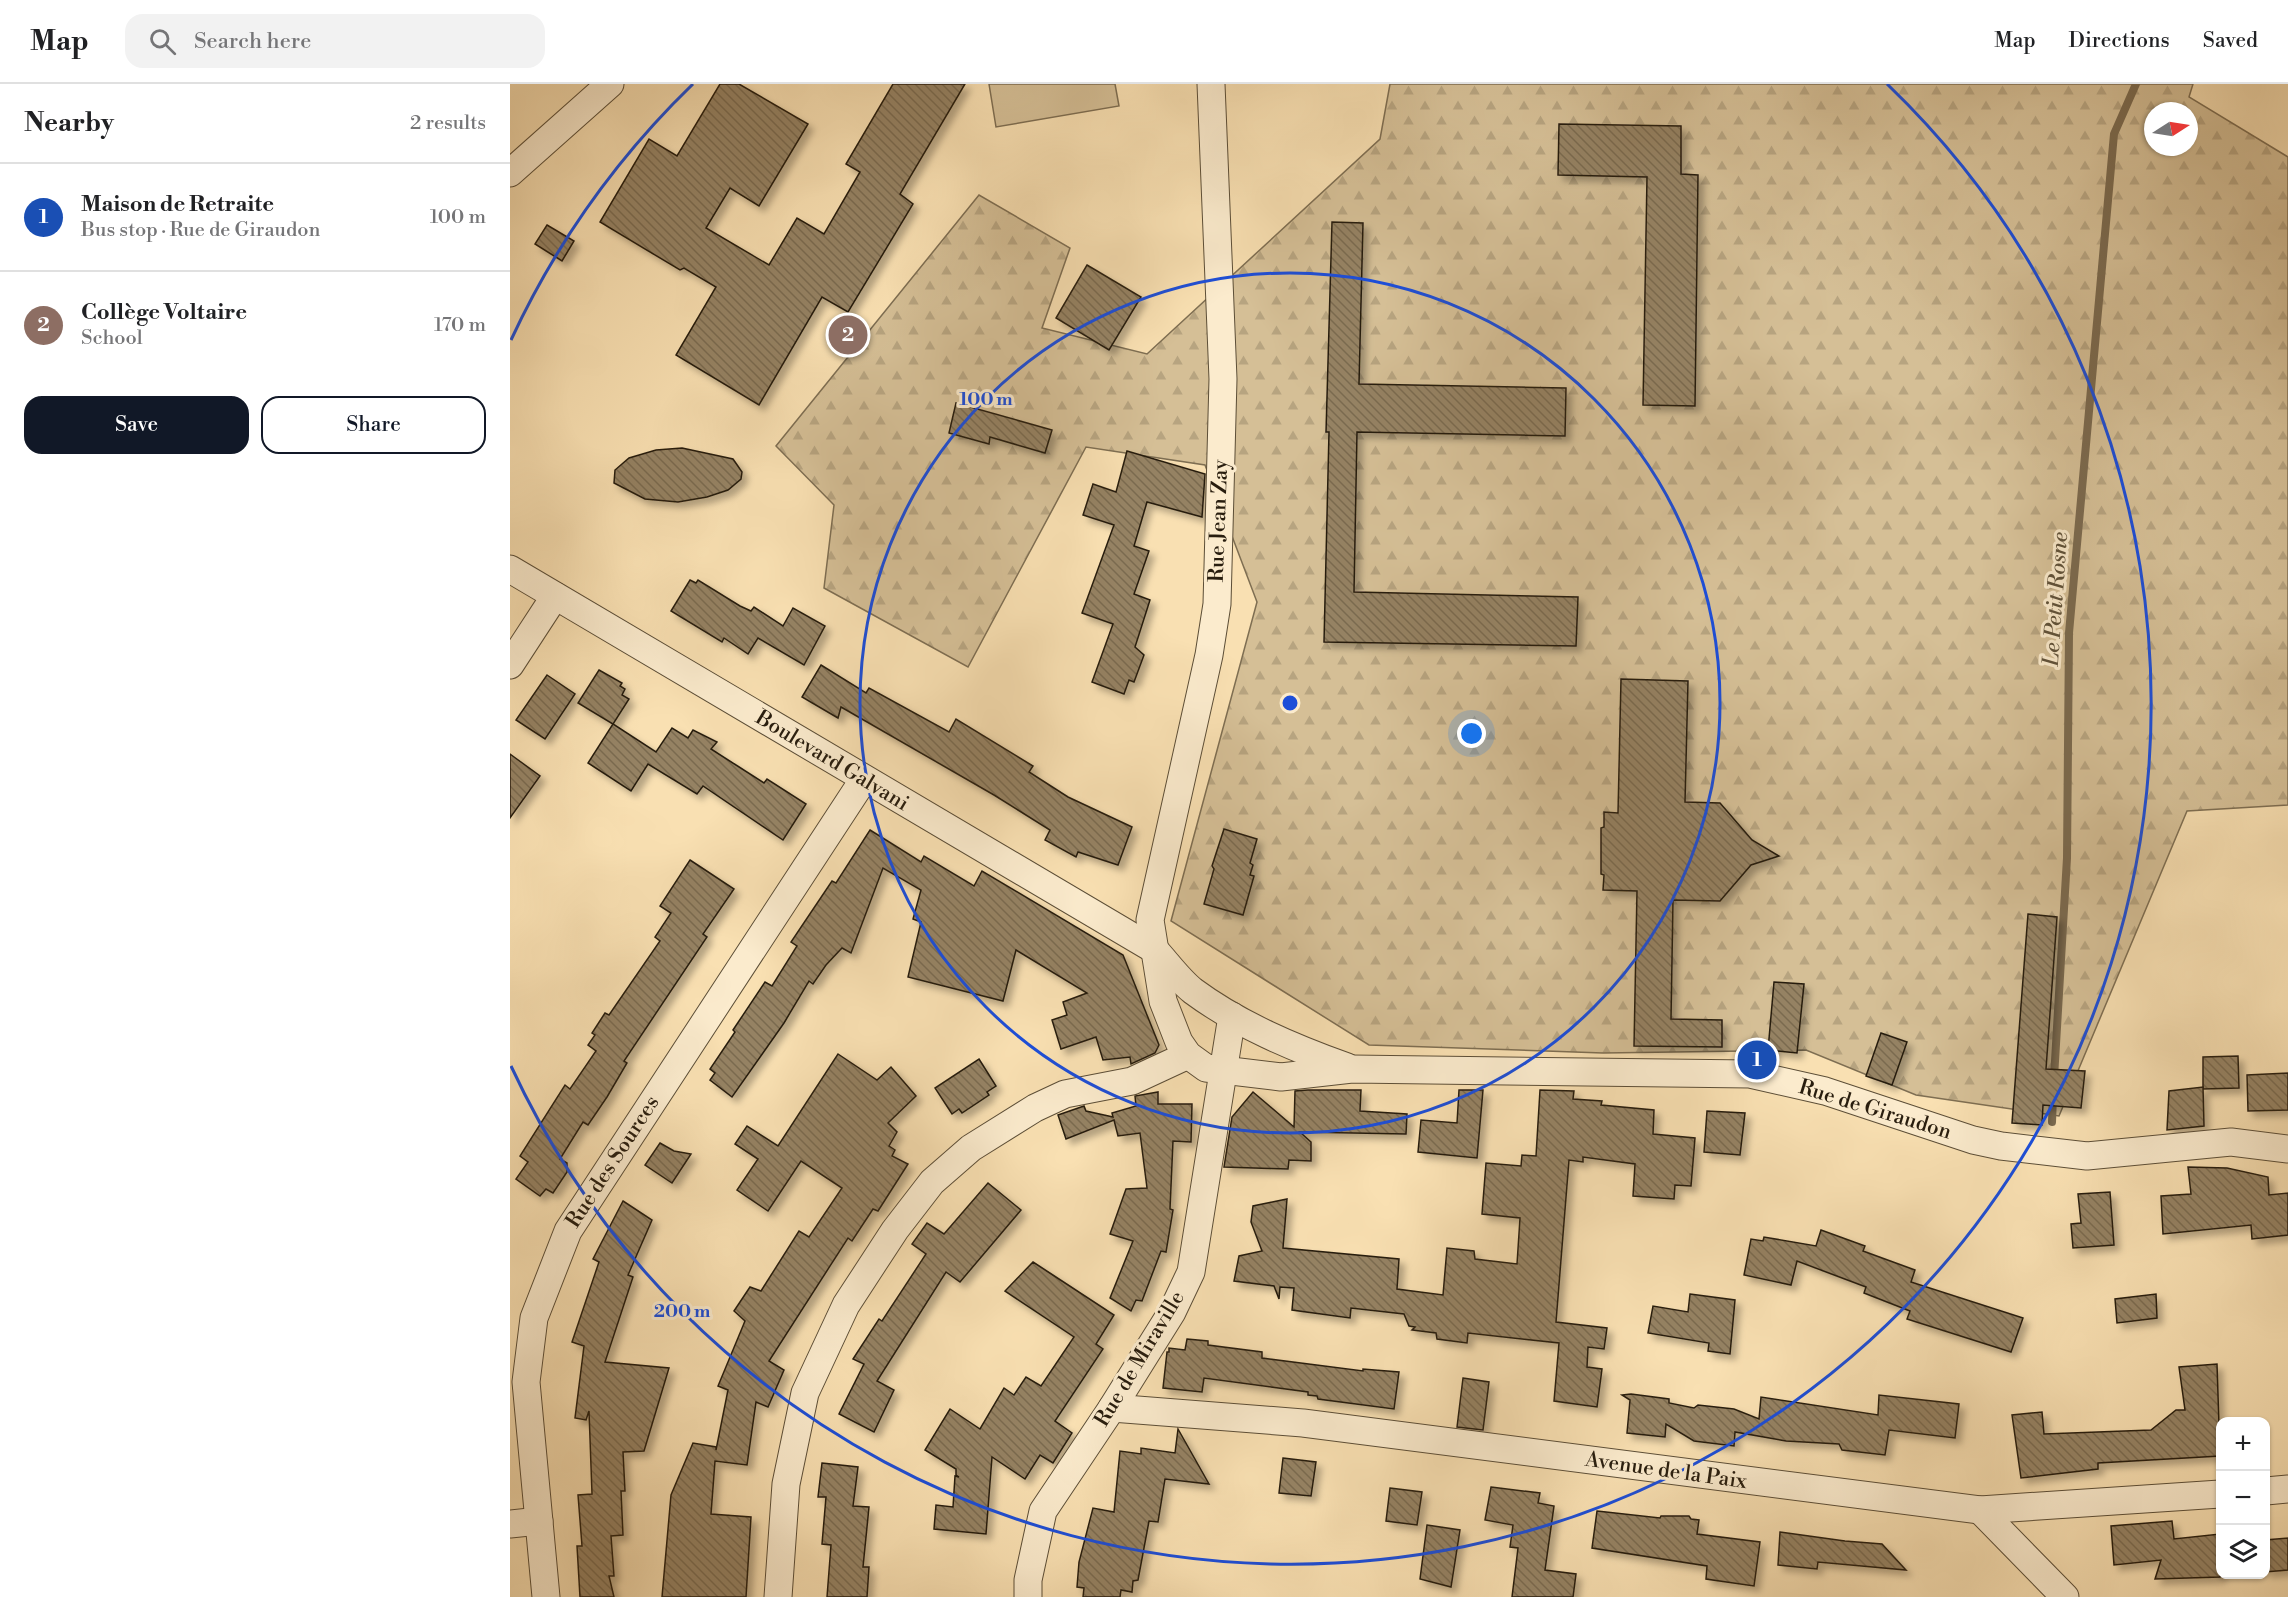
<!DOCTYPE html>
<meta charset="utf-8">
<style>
:root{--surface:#fff;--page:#f2f2f2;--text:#202124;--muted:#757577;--line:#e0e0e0;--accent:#111827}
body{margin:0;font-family:"Libre Bodoni",serif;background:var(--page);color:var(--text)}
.controls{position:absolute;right:18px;bottom:18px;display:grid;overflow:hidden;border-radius:12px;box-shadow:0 2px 4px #0004}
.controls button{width:54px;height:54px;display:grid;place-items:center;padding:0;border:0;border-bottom:2px solid var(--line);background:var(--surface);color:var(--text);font:30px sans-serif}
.compass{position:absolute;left:1634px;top:18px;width:54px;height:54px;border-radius:50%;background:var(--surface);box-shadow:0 2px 4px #0004;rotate:78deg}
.you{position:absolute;left:962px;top:650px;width:21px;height:21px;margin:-15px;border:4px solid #fff;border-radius:50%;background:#1a73e8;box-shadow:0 0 0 9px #1a73e833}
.badge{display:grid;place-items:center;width:39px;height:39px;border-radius:50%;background:var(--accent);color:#fff;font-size:20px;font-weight:700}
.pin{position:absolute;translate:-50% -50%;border:3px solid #fff;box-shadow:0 2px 6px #0006}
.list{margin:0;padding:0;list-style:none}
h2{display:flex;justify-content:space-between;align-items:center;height:78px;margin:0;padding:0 24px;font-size:26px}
h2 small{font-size:20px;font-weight:400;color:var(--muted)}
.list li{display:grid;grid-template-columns:39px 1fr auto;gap:18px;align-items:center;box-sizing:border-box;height:108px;padding:0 24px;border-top:2px solid var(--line)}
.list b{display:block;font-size:22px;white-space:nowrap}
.list p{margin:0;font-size:20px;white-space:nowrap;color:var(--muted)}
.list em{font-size:20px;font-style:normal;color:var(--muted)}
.actions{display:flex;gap:12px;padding:18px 24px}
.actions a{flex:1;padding:14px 0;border:2px solid var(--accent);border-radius:18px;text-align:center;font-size:21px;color:var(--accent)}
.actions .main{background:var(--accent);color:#fff}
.icon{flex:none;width:33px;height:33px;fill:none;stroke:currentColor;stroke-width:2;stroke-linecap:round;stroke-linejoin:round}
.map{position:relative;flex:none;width:1778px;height:1513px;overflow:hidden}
header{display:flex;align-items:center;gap:36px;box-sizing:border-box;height:84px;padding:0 30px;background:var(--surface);border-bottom:2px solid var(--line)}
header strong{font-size:28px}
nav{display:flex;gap:33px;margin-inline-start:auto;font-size:21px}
.search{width:420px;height:54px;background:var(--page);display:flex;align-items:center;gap:15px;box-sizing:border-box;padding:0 21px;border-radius:18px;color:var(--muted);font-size:22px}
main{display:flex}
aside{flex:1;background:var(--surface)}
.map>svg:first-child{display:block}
</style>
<header>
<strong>Map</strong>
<div class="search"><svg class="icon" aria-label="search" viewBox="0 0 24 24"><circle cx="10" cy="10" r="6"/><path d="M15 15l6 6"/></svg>Search here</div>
<nav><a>Map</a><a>Directions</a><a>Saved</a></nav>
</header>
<main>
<aside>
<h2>Nearby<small>2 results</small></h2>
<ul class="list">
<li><span class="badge" style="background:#1a4fb4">1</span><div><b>Maison de Retraite</b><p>Bus stop · Rue de Giraudon</p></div><em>100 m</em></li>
<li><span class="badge" style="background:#8d6e63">2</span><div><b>Collège Voltaire</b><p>School</p></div><em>170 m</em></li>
</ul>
<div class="actions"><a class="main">Save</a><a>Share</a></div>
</aside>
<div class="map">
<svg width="1778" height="1513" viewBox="0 0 1778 1513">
<defs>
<pattern id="forest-firs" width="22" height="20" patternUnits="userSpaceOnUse" patternTransform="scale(1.5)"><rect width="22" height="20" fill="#d5bf96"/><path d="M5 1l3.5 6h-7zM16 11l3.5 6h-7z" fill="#b7a480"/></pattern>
<pattern id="building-back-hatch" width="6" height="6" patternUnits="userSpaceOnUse" patternTransform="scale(1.5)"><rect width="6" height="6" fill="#958263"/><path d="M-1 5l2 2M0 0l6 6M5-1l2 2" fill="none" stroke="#7a6a50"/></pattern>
<filter id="shadow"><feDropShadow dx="5.5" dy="5.5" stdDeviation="3" flood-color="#0004"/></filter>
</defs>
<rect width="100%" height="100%" fill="#f9e0b2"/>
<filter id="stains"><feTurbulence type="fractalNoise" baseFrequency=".00333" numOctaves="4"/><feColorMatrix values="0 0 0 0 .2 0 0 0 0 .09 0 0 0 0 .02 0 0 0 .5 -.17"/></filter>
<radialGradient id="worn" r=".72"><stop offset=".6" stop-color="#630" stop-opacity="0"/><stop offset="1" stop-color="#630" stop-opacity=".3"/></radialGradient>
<path fill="url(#forest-firs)" stroke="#7e6e52" stroke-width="1.5" fill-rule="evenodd" d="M880 0H1683L1679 13 1778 73V721L1677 727 1549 1032 1406 1011 1296 966 1093 969 859 961 661 837 747 518 695 381 576 363 458 583 314 504 324 421 266 362 469 111 560 164 532 244 637 270 870 55ZM1643 27H1679V63H1643Z"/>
<polygon fill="#d5bf96" stroke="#7e6e52" stroke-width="1.5" points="479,0 605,0 609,22 486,43"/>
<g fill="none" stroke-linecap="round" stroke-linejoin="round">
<g stroke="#7b6a4f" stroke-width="8">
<polyline points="1544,994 1557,774 1559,549 1604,50 1626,0"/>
<polyline points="1542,1038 1543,1013"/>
</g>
</g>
<g fill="url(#building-back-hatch)" stroke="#281d0e" stroke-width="1.5" filter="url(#shadow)">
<polygon points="210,0 229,0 298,40 249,122 220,104 196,144 259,181 287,134 314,150 350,88 336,80 383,0 455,0 390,110 403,120 338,228 312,213 249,321 166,271 206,203 174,184 170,186 90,138 139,55 167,72"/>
<polygon points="1049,40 1171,42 1171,90 1188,91 1185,322 1133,321 1137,93 1048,91"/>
<polygon points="822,138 853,139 849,300 1056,304 1055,352 847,348 844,508 1068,513 1066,562 814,558 819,348 816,348"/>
<polygon points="37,141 64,157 52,177 25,160"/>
<polygon points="577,181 631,213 599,266 546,234"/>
<polygon points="446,319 542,346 535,369 480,353 479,360 439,349"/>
<polygon points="172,364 223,375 232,388 231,395 218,406 197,413 168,418 135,415 104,399 105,386 119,374 146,366"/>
<polygon points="617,367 695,390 692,433 637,418 624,462 639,467 624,510 640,516 625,563 634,571 624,598 619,596 614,610 582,598 603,540 572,529 604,441 573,431 583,400 606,408"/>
<polygon points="180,496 186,499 188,496 230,522 241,527 244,523 273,542 283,524 315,542 294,581 248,554 238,570 214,554 212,558 161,527"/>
<polygon points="311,581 356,609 359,604 439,648 446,635 523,682 519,688 558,713 622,743 608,781 568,768 566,773 535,756 540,746 484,711 331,623 328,634 292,613"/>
<polygon points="89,586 112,599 110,602 115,605 112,611 119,615 103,640 146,668 162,644 178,654 183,646 207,658 201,665 254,699 257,695 296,720 273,756 193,702 187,710 138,680 121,707 78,679 103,640 68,619"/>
<polygon points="37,591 65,610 35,655 6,636"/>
<polygon points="1111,595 1178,597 1175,718 1210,719 1242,756 1269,772 1241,781 1210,817 1163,816 1161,935 1212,936 1212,963 1124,962 1127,807 1093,806 1094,791 1091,790 1091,744 1094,743 1094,728 1108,729"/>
<polygon points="0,670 30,692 0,734"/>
<polygon points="714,745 747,755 740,779 743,781 740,791 744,792 733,831 694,820 704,785 702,782"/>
<polygon points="360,746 411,778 414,772 464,802 472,787 613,871 649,961 645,969 621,980 620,973 593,976 586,953 551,965 542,936 557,931 553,918 577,909 506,866 493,917 398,893 411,838 403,835 411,806 373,784 341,869 332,864 316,881 303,900 299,897 274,939 222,1013 200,996 205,989 200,985 225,948 223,946 255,898 262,902 287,862 281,858 322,797 326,799"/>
<polygon points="180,776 224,805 193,850 197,853 114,977 117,979 97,1013 78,1041 73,1038 50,1075 57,1079 57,1088 43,1109 36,1105 30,1112 6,1095 18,1078 10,1072 55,1001 60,1005 86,967 78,961 85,951 82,949 95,929 99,931 150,857 145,853 161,829 150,822"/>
<polygon points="1518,830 1547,833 1536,985 1575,987 1571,1024 1533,1021 1532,1041 1502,1039"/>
<polygon points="1264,898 1294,900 1287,969 1258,966"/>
<polygon points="1371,949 1397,958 1382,1001 1356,992"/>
<polygon points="328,970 367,996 381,983 406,1012 378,1039 387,1048 379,1062 385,1066 382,1072 398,1080 368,1127 363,1125 342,1157 338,1154 259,1277 274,1286 258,1323 246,1318 237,1381 205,1377 201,1430 241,1433 236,1513 152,1513 161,1411 183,1359 206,1363 206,1366 218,1306 208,1302 235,1237 224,1227 240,1203 251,1207 289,1147 299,1153 332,1104 291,1077 258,1127 227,1106 248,1075 225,1060 237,1042 268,1062"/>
<polygon points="1728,972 1729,1004 1693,1005 1693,973"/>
<polygon points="469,975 486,1002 477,1008 479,1011 452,1029 449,1025 442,1030 425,1004"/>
<polygon points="1778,989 1778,1026 1738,1027 1737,991"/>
<polygon points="1693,1003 1694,1042 1657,1046 1659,1007"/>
<polygon points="798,1006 851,1006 850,1027 897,1030 896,1050 790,1048 801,1058 801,1077 779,1076 778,1085 714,1083 722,1033 743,1008 784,1043 785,1007"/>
<polygon points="949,1006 973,1006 967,1074 908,1068 911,1036 947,1039"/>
<polygon points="1030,1006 1064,1007 1063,1015 1092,1017 1091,1021 1144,1026 1143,1050 1185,1054 1181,1102 1165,1101 1164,1115 1123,1112 1125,1080 1073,1073 1073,1078 1059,1076 1046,1238 1097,1244 1094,1265 1078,1263 1077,1283 1092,1285 1087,1323 1044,1317 1049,1259 958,1249 957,1259 927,1255 926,1249 902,1246 905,1243 899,1242 894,1230 841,1224 840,1234 782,1226 784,1204 770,1203 769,1215 764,1202 724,1197 729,1172 752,1167 741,1138 743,1122 777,1115 773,1164 889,1175 887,1205 933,1211 937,1164 964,1167 965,1175 1007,1180 1010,1134 972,1130 976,1079 1011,1082 1012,1071 1026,1072"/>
<polygon points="648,1008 648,1020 682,1020 681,1058 663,1057 660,1125 663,1126 656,1168 651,1167 632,1217 626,1216 621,1227 600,1214 623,1157 600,1150 616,1105 637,1104 630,1049 608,1052 604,1036 556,1055 548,1031 574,1022 576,1027 603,1033 602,1029 626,1022 625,1012"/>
<polygon points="1197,1027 1235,1029 1230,1071 1194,1068"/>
<polygon points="150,1059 164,1067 181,1070 162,1099 135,1081"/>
<polygon points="1678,1083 1717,1084 1758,1093 1759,1111 1778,1109 1778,1151 1742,1155 1741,1141 1653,1150 1651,1112 1681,1110"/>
<polygon points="478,1099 511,1126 450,1198 436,1188 367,1297 384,1306 364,1348 329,1330 354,1280 343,1275 369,1235 372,1237 416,1170 402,1160 417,1139 434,1150"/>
<polygon points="1600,1108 1604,1161 1563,1164 1561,1140 1571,1139 1568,1110"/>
<polygon points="113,1117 142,1136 118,1191 123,1193 95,1278 159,1284 134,1367 113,1368 115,1407 111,1407 113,1451 101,1452 104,1492 99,1492 104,1513 70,1513 67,1462 72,1462 68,1411 82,1410 79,1327 76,1336 65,1334 74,1262 62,1258 89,1178 83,1175"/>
<polygon points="1311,1146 1355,1162 1353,1167 1405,1186 1401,1198 1513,1234 1501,1268 1397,1235 1400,1227 1354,1209 1356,1203 1287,1177 1281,1201 1234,1191 1241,1155 1253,1157 1254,1153 1306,1162"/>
<polygon points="523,1178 604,1231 586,1260 593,1265 545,1337 562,1349 543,1379 530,1371 515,1395 482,1373 476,1450 424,1445 426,1421 443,1423 445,1392 449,1393 446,1391 446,1385 415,1366 440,1325 470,1345 494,1304 504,1311 516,1293 531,1302 564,1253 495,1207"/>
<polygon points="1180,1210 1225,1216 1220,1270 1198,1267 1199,1259 1138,1249 1143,1222 1178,1228"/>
<polygon points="1646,1210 1647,1234 1607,1239 1605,1215"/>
<polygon points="677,1255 698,1257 698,1261 752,1268 752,1274 853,1287 853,1285 889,1288 884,1325 808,1315 807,1312 798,1311 798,1308 694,1294 692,1308 653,1304 657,1268 659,1268 659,1264 675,1266"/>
<polygon points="1707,1280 1710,1372 1588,1379 1588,1385 1511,1394 1502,1331 1532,1328 1534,1350 1641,1346 1666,1326 1675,1326 1669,1283"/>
<polygon points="953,1294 979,1298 973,1346 947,1343"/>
<polygon points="1121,1310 1159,1315 1159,1319 1184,1324 1188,1321 1224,1325 1249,1335 1251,1313 1368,1331 1369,1311 1449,1320 1445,1354 1379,1346 1375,1371 1332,1366 1329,1360 1276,1357 1225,1348 1224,1362 1184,1357 1156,1340 1155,1353 1117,1349 1120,1316 1112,1311"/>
<polygon points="668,1345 699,1400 655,1395 648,1438 639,1437 628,1496 623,1497 622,1508 611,1506 610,1513 573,1513 574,1504 567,1503 569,1478 583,1424 604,1428 610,1367 631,1370 631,1364 665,1369"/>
<polygon points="773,1374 806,1378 801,1412 769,1409"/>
<polygon points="312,1379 348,1383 343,1422 359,1423 353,1483 359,1483 357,1513 317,1513 321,1461 312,1460 316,1413 308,1413"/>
<polygon points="981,1403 1030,1409 1028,1419 1044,1422 1035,1486 1066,1490 1063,1513 1002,1513 1008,1464 1000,1463 1003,1441 975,1436"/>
<polygon points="880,1404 912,1408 907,1441 876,1437"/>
<polygon points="1087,1427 1150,1434 1151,1432 1179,1432 1181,1435 1189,1436 1187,1450 1250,1458 1244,1502 1196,1495 1197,1482 1082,1464"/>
<polygon points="1662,1437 1664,1455 1710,1450 1710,1493 1645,1495 1651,1476 1604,1481 1601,1442"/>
<polygon points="917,1441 950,1446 941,1503 910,1495"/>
<polygon points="1270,1448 1335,1457 1372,1460 1396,1486 1308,1478 1307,1485 1268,1481"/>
<polygon points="1778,1454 1778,1486 1755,1488 1755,1456"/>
</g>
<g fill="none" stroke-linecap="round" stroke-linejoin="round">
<defs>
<g id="minor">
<polyline points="701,0 713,295 707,520 699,571 640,836 653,917 669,958 678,971 696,984 771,993 842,985 1240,990 1315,1007 1463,1056 1491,1062 1577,1072 1721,1058 1778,1065"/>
<polyline points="0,89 100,0"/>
<path d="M0 485 645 866C657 879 669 896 683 907 729 941 784 964 837 983"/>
<polyline points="0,581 45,512"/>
<polyline points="602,1324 793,1339 1470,1426 1710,1410"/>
<polyline points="1756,1407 1778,1405"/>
<polyline points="1470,1426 1555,1513"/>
<polyline points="0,1440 29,1437"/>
<polyline points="36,1513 16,1298 24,1234 58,1147 354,695"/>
<polyline points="268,1513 276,1400 295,1309 336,1221 385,1146 422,1098 461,1064 525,1024 555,1010 622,997 678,971"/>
<polyline points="518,1513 518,1496 533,1427 602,1324 662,1228 681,1188 722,932"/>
</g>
</defs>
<use href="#minor" stroke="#5c4e37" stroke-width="29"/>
<use href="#minor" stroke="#fbebcd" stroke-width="27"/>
</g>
<g fill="none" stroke="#1d4ed8" stroke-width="3">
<circle cx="780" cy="619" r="430"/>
<path d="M1 256A860 860 0 0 1 183 0M1377 0A860 860 0 1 1 1 982"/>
</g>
<g text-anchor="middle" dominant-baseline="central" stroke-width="6" stroke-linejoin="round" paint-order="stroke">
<g font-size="21" fill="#281d0e" stroke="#fbebcd">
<text transform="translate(709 437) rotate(-88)">Rue Jean Zay</text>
<text transform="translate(322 677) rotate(31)">Boulevard Galvani</text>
<text transform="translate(1365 1026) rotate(17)">Rue de Giraudon</text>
<text transform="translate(103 1078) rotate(-57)">Rue des Sources</text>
<text transform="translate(630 1275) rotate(-59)">Rue de Miraville</text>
<text transform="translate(1156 1387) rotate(8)">Avenue de la Paix</text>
</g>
<g font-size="22" font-style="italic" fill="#5f5139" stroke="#fbebcd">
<text transform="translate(1546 515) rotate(-86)">Le Petit Rosne</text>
</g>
</g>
<circle cx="780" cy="619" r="9" fill="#1d4ed8" stroke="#fbebcd" stroke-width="3"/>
<g font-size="18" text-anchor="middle" font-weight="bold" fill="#1d4ed8" stroke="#fbebcd" stroke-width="6" stroke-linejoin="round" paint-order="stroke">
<text x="476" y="321">100 m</text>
<text x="172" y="1233">200 m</text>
</g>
<rect width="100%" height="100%" filter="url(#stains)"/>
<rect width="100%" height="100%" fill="url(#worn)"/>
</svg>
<div class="controls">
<button>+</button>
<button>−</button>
<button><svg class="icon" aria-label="layers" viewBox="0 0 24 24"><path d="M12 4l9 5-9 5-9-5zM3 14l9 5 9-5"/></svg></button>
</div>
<svg class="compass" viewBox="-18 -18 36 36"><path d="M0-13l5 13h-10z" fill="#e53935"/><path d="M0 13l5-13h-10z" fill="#757577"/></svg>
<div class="you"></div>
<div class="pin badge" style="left:1247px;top:976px;background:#1a4fb4">1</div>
<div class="pin badge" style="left:338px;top:251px;background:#8d6e63">2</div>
</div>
</main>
